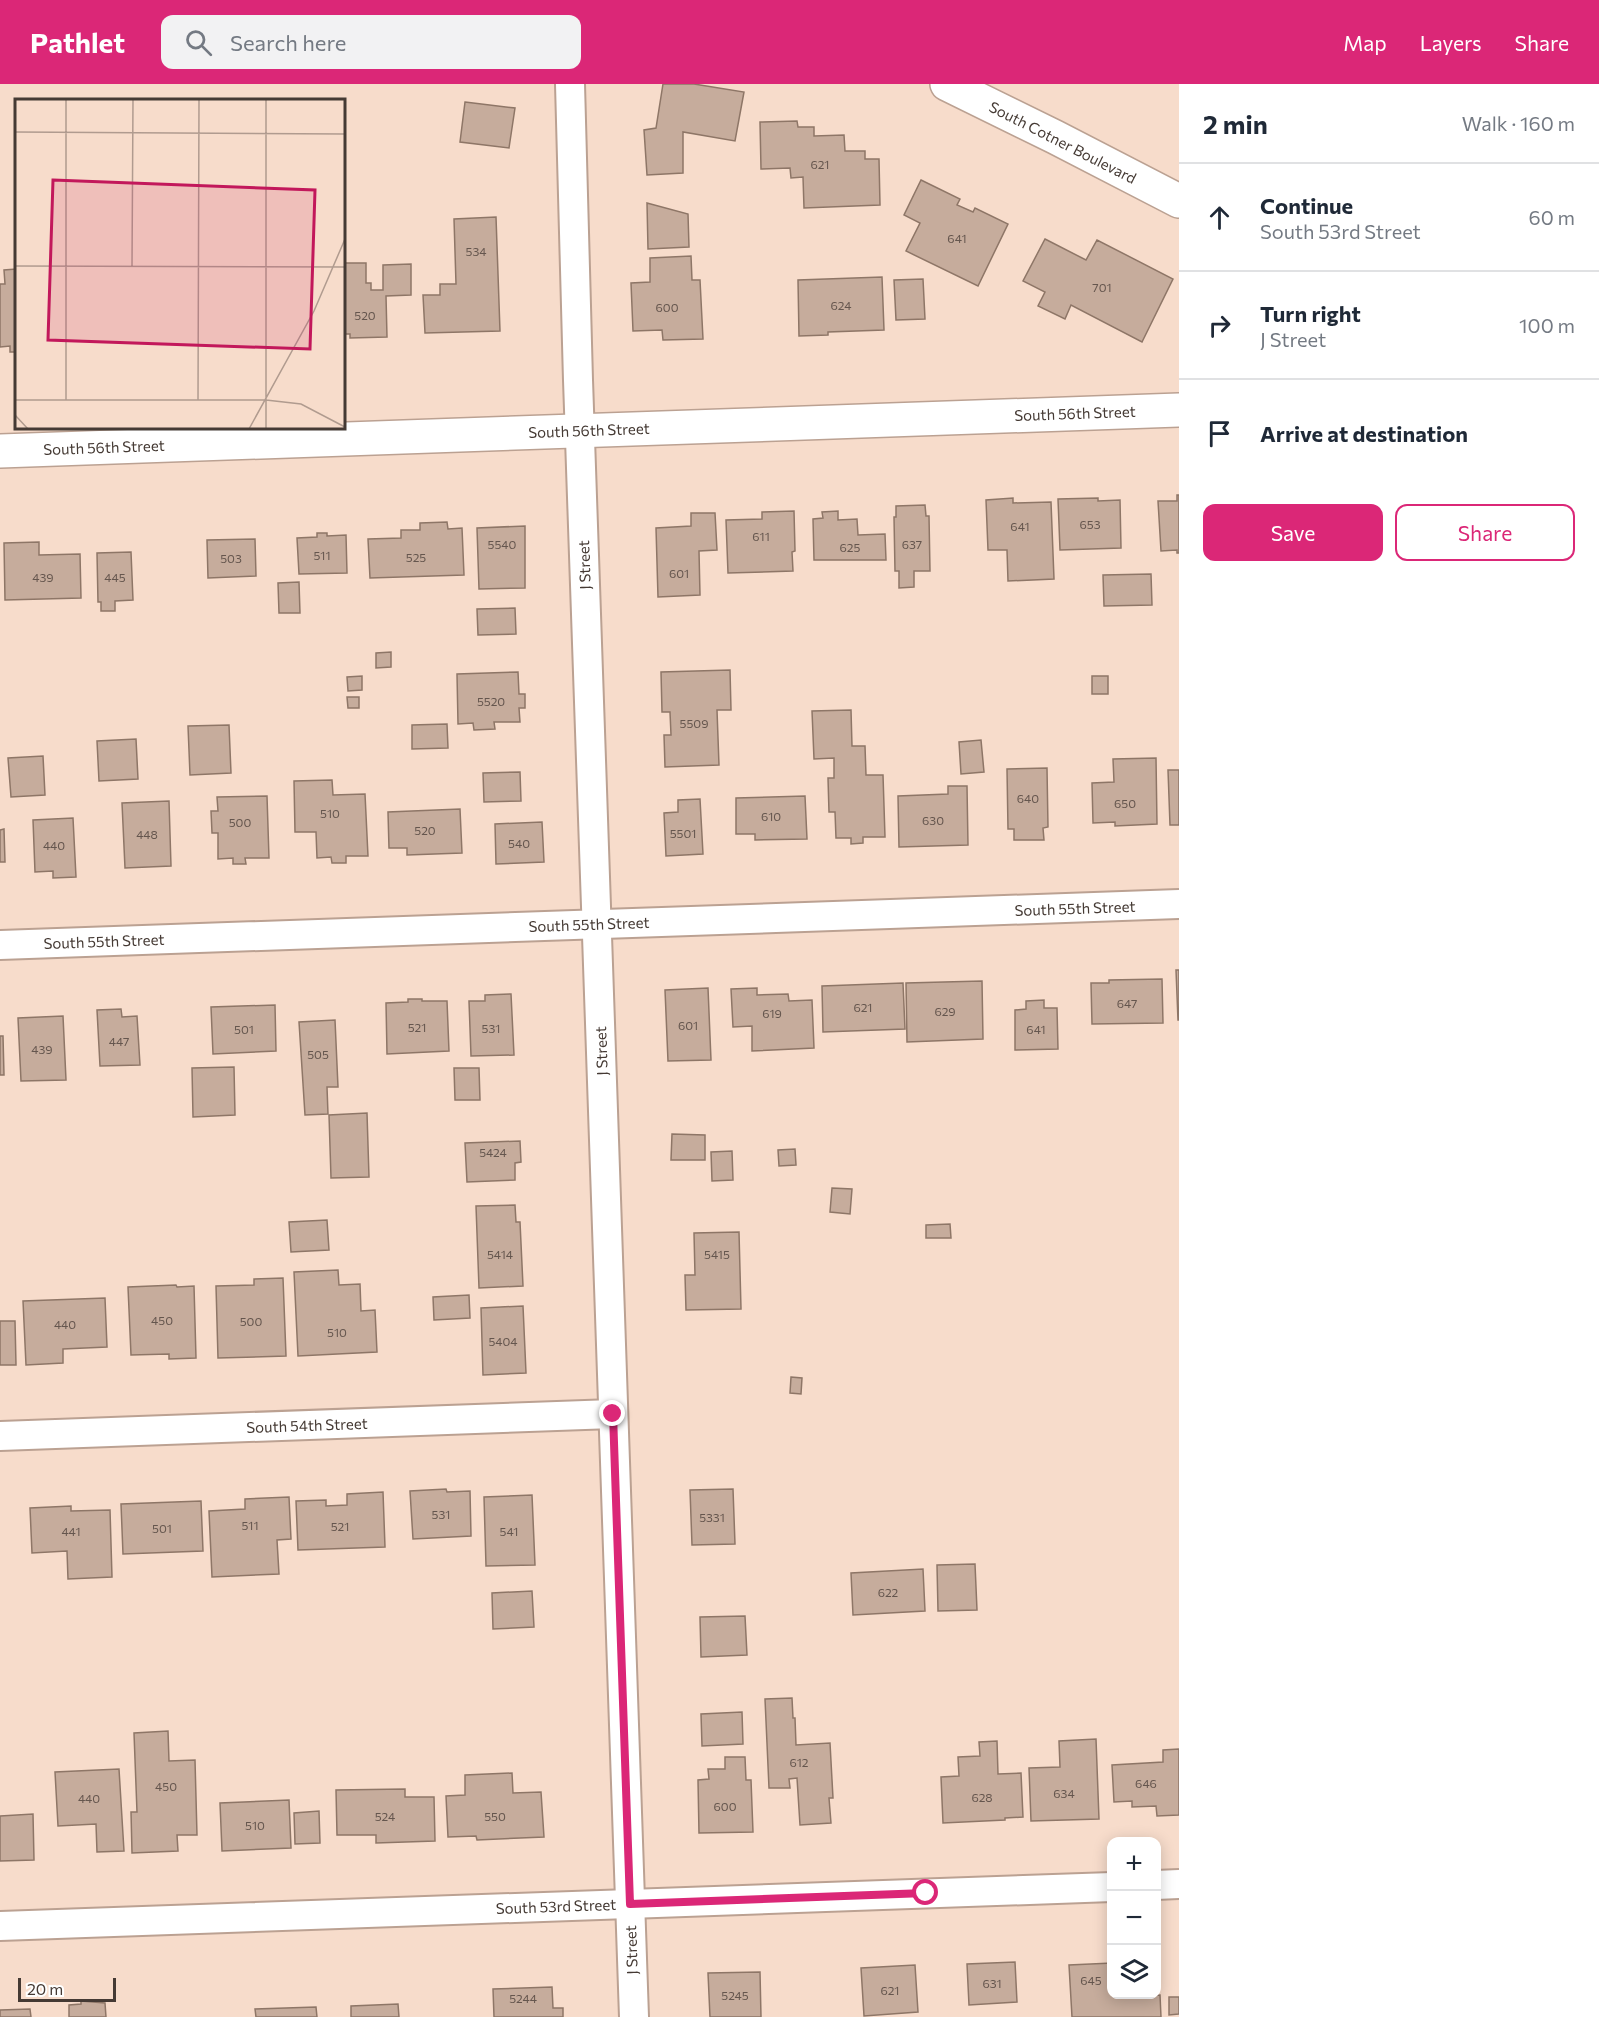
<!DOCTYPE html>
<meta charset="utf-8">
<style>
:root{--surface:#fff;--page:#f2f2f3;--text:#1f2937;--muted:#747a83;--line:#e0e1e3;--accent:#db2777}
body{margin:0;font-family:Commissioner,sans-serif;background:var(--page);color:var(--text)}
.controls{position:absolute;right:18px;bottom:18px;display:grid;overflow:hidden;border-radius:12px;box-shadow:0 3px 15px #0003}
.controls button{width:54px;height:54px;display:grid;place-items:center;padding:0;border:0;border-bottom:2px solid var(--line);background:var(--surface);color:var(--text);font:30px sans-serif}
.scale{position:absolute;left:18px;bottom:15px;width:98px;box-sizing:border-box;padding-left:6px;border:3px solid #453a34;border-top:0;font-size:16px;line-height:21px;white-space:nowrap;color:#453a34;-webkit-text-stroke:4px #fff;paint-order:stroke}
.stop{position:absolute;width:18px;height:18px;margin:-14px;border:4px solid #db2777;border-radius:50%;background:#fff}
.stop.end{background:#db2777;border-color:#fff;box-shadow:0 2px 6px #0008}
.list{margin:0;padding:0;list-style:none}
h2{display:flex;justify-content:space-between;align-items:center;height:78px;margin:0;padding:0 24px;font-size:26px}
h2 small{font-size:20px;font-weight:400;color:var(--muted)}
.list li{display:grid;grid-template-columns:39px 1fr auto;gap:18px;align-items:center;box-sizing:border-box;height:108px;padding:0 24px;border-top:2px solid var(--line)}
.list b{display:block;font-size:22px;white-space:nowrap}
.list p{margin:0;font-size:20px;white-space:nowrap;color:var(--muted)}
.list em{font-size:20px;font-style:normal;color:var(--muted)}
.actions{display:flex;gap:12px;padding:18px 24px}
.actions a{flex:1;padding:14px 0;border:2px solid var(--accent);border-radius:12px;text-align:center;font-size:21px;color:var(--accent)}
.actions .main{background:var(--accent);color:#fff}
.icon{flex:none;width:33px;height:33px;fill:none;stroke:currentColor;stroke-width:2;stroke-linecap:round;stroke-linejoin:round}
.map{position:relative;flex:none;width:1179px;height:1933px;overflow:hidden}
header{display:flex;align-items:center;gap:36px;box-sizing:border-box;height:84px;padding:0 30px;background:var(--accent);color:#fff}
header strong{font-size:28px}
nav{display:flex;gap:33px;margin-inline-start:auto;font-size:21px}
.search{width:420px;height:54px;background:var(--page);display:flex;align-items:center;gap:15px;box-sizing:border-box;padding:0 21px;border-radius:12px;color:var(--muted);font-size:22px}
main{display:flex}
aside{flex:1;background:var(--surface)}
.map>svg:first-child{display:block}
</style>
<header>
<strong>Pathlet</strong>
<div class="search"><svg class="icon" aria-label="search" viewBox="0 0 24 24"><circle cx="10" cy="10" r="6"/><path d="M15 15l6 6"/></svg>Search here</div>
<nav><a>Map</a><a>Layers</a><a>Share</a></nav>
</header>
<main>
<div class="map">
<svg width="1179" height="1933" viewBox="0 0 1179 1933">
<rect width="100%" height="100%" fill="#f7dccb"/>
<g fill="#c6ac9c" stroke="#8e7667" stroke-width="1.5">
<polygon points="663,0 694,0 744,8 735,57 683,48 683,89 647,91 644,46 656,44"/>
<polygon points="465,18 515,24 509,64 460,58"/>
<polygon points="797,37 798,43 814,43 814,52 844,51 845,67 865,67 865,75 879,75 880,121 804,124 803,93 791,94 790,84 761,85 760,38"/>
<polygon points="921,96 960,115 957,121 973,128 975,124 1008,140 978,202 906,167 920,139 904,131"/>
<polygon points="647,119 688,130 689,163 648,165"/>
<polygon points="496,133 500,247 425,249 423,211 440,211 440,200 456,200 454,135"/>
<polygon points="1045,155 1086,176 1097,156 1173,195 1142,258 1071,221 1065,235 1038,222 1045,208 1023,197"/>
<polygon points="691,172 692,196 700,196 703,255 663,256 662,246 633,247 631,199 650,198 650,174"/>
<polygon points="344,179 366,179 366,199 371,199 371,206 383,206 383,181 411,180 411,211 386,212 387,253 350,254 350,250 344,250"/>
<polygon points="16,185 16,279 15,279 15,268 10,268 10,262 0,263 0,200 5,200 4,186"/>
<polygon points="882,193 884,246 828,248 828,251 799,252 798,196"/>
<polygon points="923,195 925,235 896,236 894,196"/>
<polygon points="1177,411 1179,411 1179,469 1177,469 1177,466 1161,467 1158,417 1177,417"/>
<polygon points="1013,414 1013,419 1051,418 1054,495 1008,497 1007,466 988,466 986,416"/>
<polygon points="1098,414 1098,417 1120,416 1121,464 1060,466 1058,415"/>
<polygon points="925,421 926,432 929,432 930,487 914,487 914,503 899,504 899,487 895,487 894,433 896,433 896,422"/>
<polygon points="794,427 795,467 792,468 793,487 728,489 726,436 762,435 762,428"/>
<polygon points="838,427 838,436 857,435 858,451 885,450 886,476 814,476 813,435 823,434 822,428"/>
<polygon points="691,429 715,429 717,466 699,467 700,511 658,513 656,444 691,442"/>
<polygon points="447,438 448,445 462,444 464,491 370,494 368,455 401,454 401,446 420,446 420,439"/>
<polygon points="525,442 525,504 479,505 477,444"/>
<polygon points="317,449 327,449 327,452 346,451 347,489 299,490 297,454 317,453"/>
<polygon points="255,455 256,492 208,494 207,456"/>
<polygon points="39,458 39,471 80,470 81,514 5,516 4,459"/>
<polygon points="131,468 133,516 115,517 115,527 101,527 101,518 98,518 97,469"/>
<polygon points="1151,490 1152,521 1104,522 1103,491"/>
<polygon points="299,498 300,529 279,529 278,499"/>
<polygon points="515,524 516,550 478,551 477,525"/>
<polygon points="391,568 391,583 376,584 376,569"/>
<polygon points="730,586 731,626 717,626 719,681 665,683 664,651 671,651 670,628 662,628 661,588"/>
<polygon points="518,588 519,610 525,610 525,624 519,624 520,638 494,638 495,645 474,646 473,639 458,640 457,590"/>
<polygon points="362,592 362,606 348,607 347,593"/>
<rect x="1092" y="592" width="16" height="18"/>
<polygon points="347,613 359,613 359,624 348,624"/>
<polygon points="851,626 852,662 865,662 866,691 883,691 885,753 863,753 863,759 851,760 851,754 836,754 835,728 829,728 828,694 834,694 834,674 814,675 812,627"/>
<polygon points="447,640 448,664 412,665 412,641"/>
<polygon points="229,641 231,689 190,691 188,642"/>
<polygon points="136,655 138,695 99,697 97,657"/>
<polygon points="981,656 984,688 961,690 959,658"/>
<polygon points="43,672 45,711 11,713 8,674"/>
<polygon points="1156,674 1157,740 1115,742 1115,738 1093,739 1092,699 1114,698 1113,675"/>
<polygon points="1047,684 1048,743 1043,744 1044,756 1014,756 1014,745 1008,745 1007,685"/>
<polygon points="1168,686 1179,686 1179,741 1170,741"/>
<polygon points="520,688 521,717 484,718 483,689"/>
<polygon points="332,696 333,711 365,710 368,772 346,772 346,779 332,779 331,773 317,774 316,748 295,748 294,697"/>
<polygon points="948,702 967,702 968,761 899,763 898,712 948,710"/>
<polygon points="267,712 269,774 245,774 246,780 233,780 233,774 218,775 218,749 212,749 211,727 218,727 217,713"/>
<polygon points="805,712 807,755 755,756 755,750 736,750 736,714"/>
<polygon points="700,715 703,770 666,772 664,729 678,728 678,716"/>
<polygon points="169,717 171,782 125,784 122,719"/>
<polygon points="460,725 462,769 407,771 407,764 389,764 388,728"/>
<polygon points="73,734 76,793 53,794 53,787 35,788 33,736"/>
<polygon points="542,738 544,778 496,780 495,740"/>
<polygon points="4,745 5,778 0,778 0,746"/>
<polygon points="1176,886 1179,886 1179,936 1178,936"/>
<polygon points="1162,895 1163,939 1092,940 1091,899 1109,899 1109,896"/>
<polygon points="982,897 983,955 907,958 906,899"/>
<polygon points="903,899 905,945 823,948 822,902"/>
<polygon points="708,904 711,976 668,977 665,906"/>
<polygon points="757,904 757,911 788,910 789,917 812,916 814,964 752,967 752,942 733,943 731,905"/>
<polygon points="511,910 514,971 471,972 469,917 485,917 485,911"/>
<polygon points="408,915 422,915 422,917 447,917 449,967 387,970 386,919 408,918"/>
<polygon points="1044,916 1044,924 1057,924 1058,965 1015,966 1015,926 1026,925 1026,917"/>
<polygon points="275,921 276,967 213,970 211,923"/>
<polygon points="121,925 122,933 137,932 140,981 100,982 97,926"/>
<polygon points="63,932 66,996 21,997 18,934"/>
<polygon points="335,936 338,1003 327,1003 328,1030 305,1031 299,938"/>
<polygon points="0,952 3,952 4,991 0,991"/>
<polygon points="234,983 235,1031 193,1033 192,984"/>
<polygon points="454,984 479,984 480,1016 455,1016"/>
<polygon points="367,1029 369,1093 331,1094 329,1031"/>
<polygon points="672,1050 705,1051 705,1076 671,1076"/>
<polygon points="520,1057 521,1078 515,1079 515,1096 467,1098 465,1059"/>
<polygon points="795,1065 796,1081 779,1082 778,1066"/>
<polygon points="732,1067 733,1096 712,1097 711,1068"/>
<polygon points="832,1104 852,1105 850,1130 830,1128"/>
<polygon points="515,1121 516,1138 520,1138 523,1202 479,1204 476,1122"/>
<polygon points="327,1136 329,1166 291,1168 289,1138"/>
<polygon points="950,1140 951,1154 926,1154 926,1141"/>
<polygon points="739,1148 741,1225 686,1226 685,1191 695,1191 694,1149"/>
<polygon points="338,1186 339,1201 360,1200 361,1227 375,1226 377,1268 298,1272 294,1188"/>
<polygon points="283,1194 286,1272 218,1274 216,1202 254,1201 254,1195"/>
<polygon points="176,1201 177,1203 194,1202 196,1274 169,1275 169,1270 131,1271 128,1203"/>
<polygon points="469,1211 470,1234 434,1236 433,1213"/>
<polygon points="105,1214 107,1263 63,1265 63,1279 26,1281 23,1217"/>
<polygon points="523,1222 526,1289 483,1291 481,1224"/>
<polygon points="0,1237 15,1237 16,1281 0,1281"/>
<polygon points="791,1293 802,1294 801,1310 790,1309"/>
<polygon points="446,1405 447,1408 470,1407 471,1452 413,1455 410,1407"/>
<polygon points="733,1405 735,1460 692,1461 690,1406"/>
<polygon points="383,1408 385,1463 298,1466 296,1417 326,1416 326,1422 347,1421 347,1410"/>
<polygon points="532,1411 535,1481 486,1482 484,1413"/>
<polygon points="289,1413 291,1455 277,1456 279,1490 212,1493 209,1427 245,1425 245,1415"/>
<polygon points="201,1417 203,1467 123,1470 121,1420"/>
<polygon points="71,1422 71,1427 110,1426 112,1493 68,1495 67,1467 32,1469 30,1424"/>
<polygon points="975,1480 977,1526 938,1527 937,1481"/>
<polygon points="923,1485 925,1527 853,1531 851,1489"/>
<polygon points="532,1507 534,1543 493,1545 492,1509"/>
<polygon points="745,1532 747,1571 701,1573 700,1533"/>
<polygon points="792,1614 793,1634 795,1634 796,1661 830,1659 833,1714 829,1714 831,1739 800,1741 797,1694 789,1695 790,1704 769,1704 765,1615"/>
<polygon points="742,1628 743,1660 702,1662 701,1630"/>
<polygon points="168,1647 169,1677 195,1676 197,1751 177,1751 178,1767 132,1769 131,1728 137,1728 134,1649"/>
<polygon points="1096,1655 1099,1735 1031,1737 1029,1684 1060,1683 1059,1657"/>
<polygon points="997,1657 998,1690 1021,1689 1023,1733 1005,1734 1005,1736 943,1739 941,1693 959,1692 958,1673 980,1672 979,1658"/>
<polygon points="1179,1665 1179,1731 1157,1732 1156,1722 1132,1723 1132,1717 1114,1718 1112,1681 1163,1678 1163,1666"/>
<polygon points="725,1673 745,1673 746,1696 751,1696 753,1748 699,1749 698,1696 709,1695 708,1685 725,1685"/>
<polygon points="119,1685 124,1767 97,1768 96,1740 58,1742 55,1688"/>
<polygon points="512,1689 513,1709 541,1708 544,1753 477,1756 476,1752 448,1753 446,1712 465,1711 465,1691"/>
<polygon points="405,1705 405,1713 434,1713 435,1757 376,1759 376,1751 337,1751 336,1706"/>
<polygon points="289,1716 291,1764 222,1767 220,1719"/>
<polygon points="319,1727 320,1759 295,1760 294,1729"/>
<polygon points="33,1730 34,1776 0,1777 0,1732"/>
<polygon points="1015,1878 1017,1918 969,1921 967,1880"/>
<polygon points="1112,1879 1112,1910 1117,1910 1118,1914 1160,1911 1161,1933 1072,1933 1069,1881"/>
<polygon points="915,1881 918,1928 864,1932 861,1884"/>
<polygon points="760,1888 761,1933 710,1933 708,1889"/>
<polygon points="552,1903 553,1924 563,1924 563,1933 494,1933 493,1905"/>
<polygon points="1169,1913 1179,1913 1179,1930 1169,1931"/>
<polygon points="81,1917 105,1919 106,1933 69,1933 69,1921 81,1920"/>
<polygon points="398,1920 399,1933 351,1933 351,1922"/>
<polygon points="316,1923 317,1933 256,1933 255,1925"/>
<polygon points="30,1925 31,1933 0,1933 0,1926"/>
</g>
<g fill="none" stroke-linecap="round" stroke-linejoin="round">
<defs>
<g id="minor">
<polyline points="570,0 578,296 634,1933"/>
<polyline points="0,861 1179,820"/>
<polyline points="0,1352 613,1330"/>
<polyline points="1156,1801 1179,1800"/>
<polyline points="0,1842 1112,1803"/>
</g>
<g id="secondary">
<polyline points="947,0 1055,53 1179,117"/>
<polyline points="0,367 1179,326"/>
</g>
</defs>
<use href="#minor" stroke="#bba192" stroke-width="32"/>
<use href="#secondary" stroke="#bba192" stroke-width="36"/>
<use href="#minor" stroke="#fff" stroke-width="28"/>
<use href="#secondary" stroke="#fff" stroke-width="33"/>
</g>
<g fill="none" stroke-linecap="round" stroke-linejoin="round">
<polyline stroke="#db2777" stroke-width="8" points="613,1330 630,1820 926,1809"/>
</g>
<g text-anchor="middle" dominant-baseline="central" stroke-width="4.5" stroke-linejoin="round" paint-order="stroke">
<g font-size="12" fill="#65564e">
<text x="820" y="80">621</text>
<text x="957" y="154">641</text>
<text x="476" y="167">534</text>
<text x="1102" y="203">701</text>
<text x="841" y="221">624</text>
<text x="667" y="223">600</text>
<text x="365" y="231">520</text>
<text x="1090" y="440">653</text>
<text x="1020" y="442">641</text>
<text x="761" y="452">611</text>
<text x="502" y="460">5540</text>
<text x="912" y="460">637</text>
<text x="850" y="463">625</text>
<text x="322" y="471">511</text>
<text x="416" y="473">525</text>
<text x="231" y="474">503</text>
<text x="679" y="489">601</text>
<text x="43" y="493">439</text>
<text x="115" y="493">445</text>
<text x="491" y="617">5520</text>
<text x="694" y="639">5509</text>
<text x="1028" y="714">640</text>
<text x="1125" y="719">650</text>
<text x="330" y="729">510</text>
<text x="771" y="732">610</text>
<text x="933" y="736">630</text>
<text x="240" y="738">500</text>
<text x="425" y="746">520</text>
<text x="683" y="749">5501</text>
<text x="147" y="750">448</text>
<text x="519" y="759">540</text>
<text x="54" y="761">440</text>
<text x="1127" y="919">647</text>
<text x="863" y="923">621</text>
<text x="945" y="927">629</text>
<text x="772" y="929">619</text>
<text x="688" y="941">601</text>
<text x="417" y="943">521</text>
<text x="491" y="944">531</text>
<text x="244" y="945">501</text>
<text x="1036" y="945">641</text>
<text x="119" y="957">447</text>
<text x="42" y="965">439</text>
<text x="318" y="970">505</text>
<text x="493" y="1068">5424</text>
<text x="500" y="1170">5414</text>
<text x="717" y="1170">5415</text>
<text x="162" y="1236">450</text>
<text x="251" y="1237">500</text>
<text x="65" y="1240">440</text>
<text x="337" y="1248">510</text>
<text x="503" y="1257">5404</text>
<text x="441" y="1430">531</text>
<text x="712" y="1433">5331</text>
<text x="250" y="1441">511</text>
<text x="340" y="1442">521</text>
<text x="162" y="1444">501</text>
<text x="71" y="1447">441</text>
<text x="509" y="1447">541</text>
<text x="888" y="1508">622</text>
<text x="799" y="1678">612</text>
<text x="1146" y="1699">646</text>
<text x="166" y="1702">450</text>
<text x="1064" y="1709">634</text>
<text x="982" y="1713">628</text>
<text x="89" y="1714">440</text>
<text x="725" y="1722">600</text>
<text x="385" y="1732">524</text>
<text x="495" y="1732">550</text>
<text x="255" y="1741">510</text>
<text x="1091" y="1896">645</text>
<text x="992" y="1899">631</text>
<text x="890" y="1906">621</text>
<text x="735" y="1911">5245</text>
<text x="523" y="1914">5244</text>
</g>
<g font-size="15" fill="#453a34" stroke="#fff">
<text transform="translate(1063 58) rotate(27)">South Cotner Boulevard</text>
<text transform="translate(1075 329) rotate(-2)">South 56th Street</text>
<text transform="translate(589 346) rotate(-2)">South 56th Street</text>
<text transform="translate(104 363) rotate(-2)">South 56th Street</text>
<text transform="translate(584 481) rotate(-92)">J Street</text>
<text transform="translate(1075 824) rotate(-2)">South 55th Street</text>
<text transform="translate(589 840) rotate(-2)">South 55th Street</text>
<text transform="translate(104 857) rotate(-2)">South 55th Street</text>
<text transform="translate(601 967) rotate(-92)">J Street</text>
<text transform="translate(307 1341) rotate(-2)">South 54th Street</text>
<text transform="translate(556 1822) rotate(-2)">South 53rd Street</text>
<text transform="translate(631 1866) rotate(-92)">J Street</text>
</g>
</g>
<g transform="translate(15 15)">
<rect width="330" height="330" fill="#f7dccb"/>
<path fill="none" stroke="#b09b8f" stroke-width="1.5" d="M51 0V301M251 0V330M0 33 330 35M0 167 330 168M117 167 118 0M0 301H251M183 301 184 0M251 301 286 305 330 328M0 316 13 330M234 330 299 212 330 140"/>
<path fill="#c2185b" fill-opacity="0.15" stroke="#c2185b" stroke-width="3" d="M38 81 300 91 295 250 33 241Z"/>
<rect width="330" height="330" fill="none" stroke="#453a34" stroke-width="3"/>
</g>
</svg>
<div class="controls">
<button>+</button>
<button>−</button>
<button><svg class="icon" aria-label="layers" viewBox="0 0 24 24"><path d="M12 4l9 5-9 5-9-5zM3 14l9 5 9-5"/></svg></button>
</div>
<div class="scale">20 m</div>
<div class="stop" style="left:926px;top:1809px"></div>
<div class="stop end" style="left:613px;top:1330px"></div>
</div>
<aside>
<h2>2 min<small>Walk · 160 m</small></h2>
<ul class="list">
<li><svg class="icon" aria-label="ahead" viewBox="0 0 24 24"><path d="M12 20V5M6 11l6-6 6 6"/></svg><div><b>Continue</b><p>South 53rd Street</p></div><em>60 m</em></li>
<li><svg class="icon" aria-label="right" viewBox="0 0 24 24"><path d="M7 20v-9h11M14 6l5 5-5 5"/></svg><div><b>Turn right</b><p>J Street</p></div><em>100 m</em></li>
<li><svg class="icon" aria-label="arrive" viewBox="0 0 24 24"><path d="M6 21V4h12l-3 4 3 4H6"/></svg><div><b>Arrive at destination</b></div></li>
</ul>
<div class="actions"><a class="main">Save</a><a>Share</a></div>
</aside>
</main>
